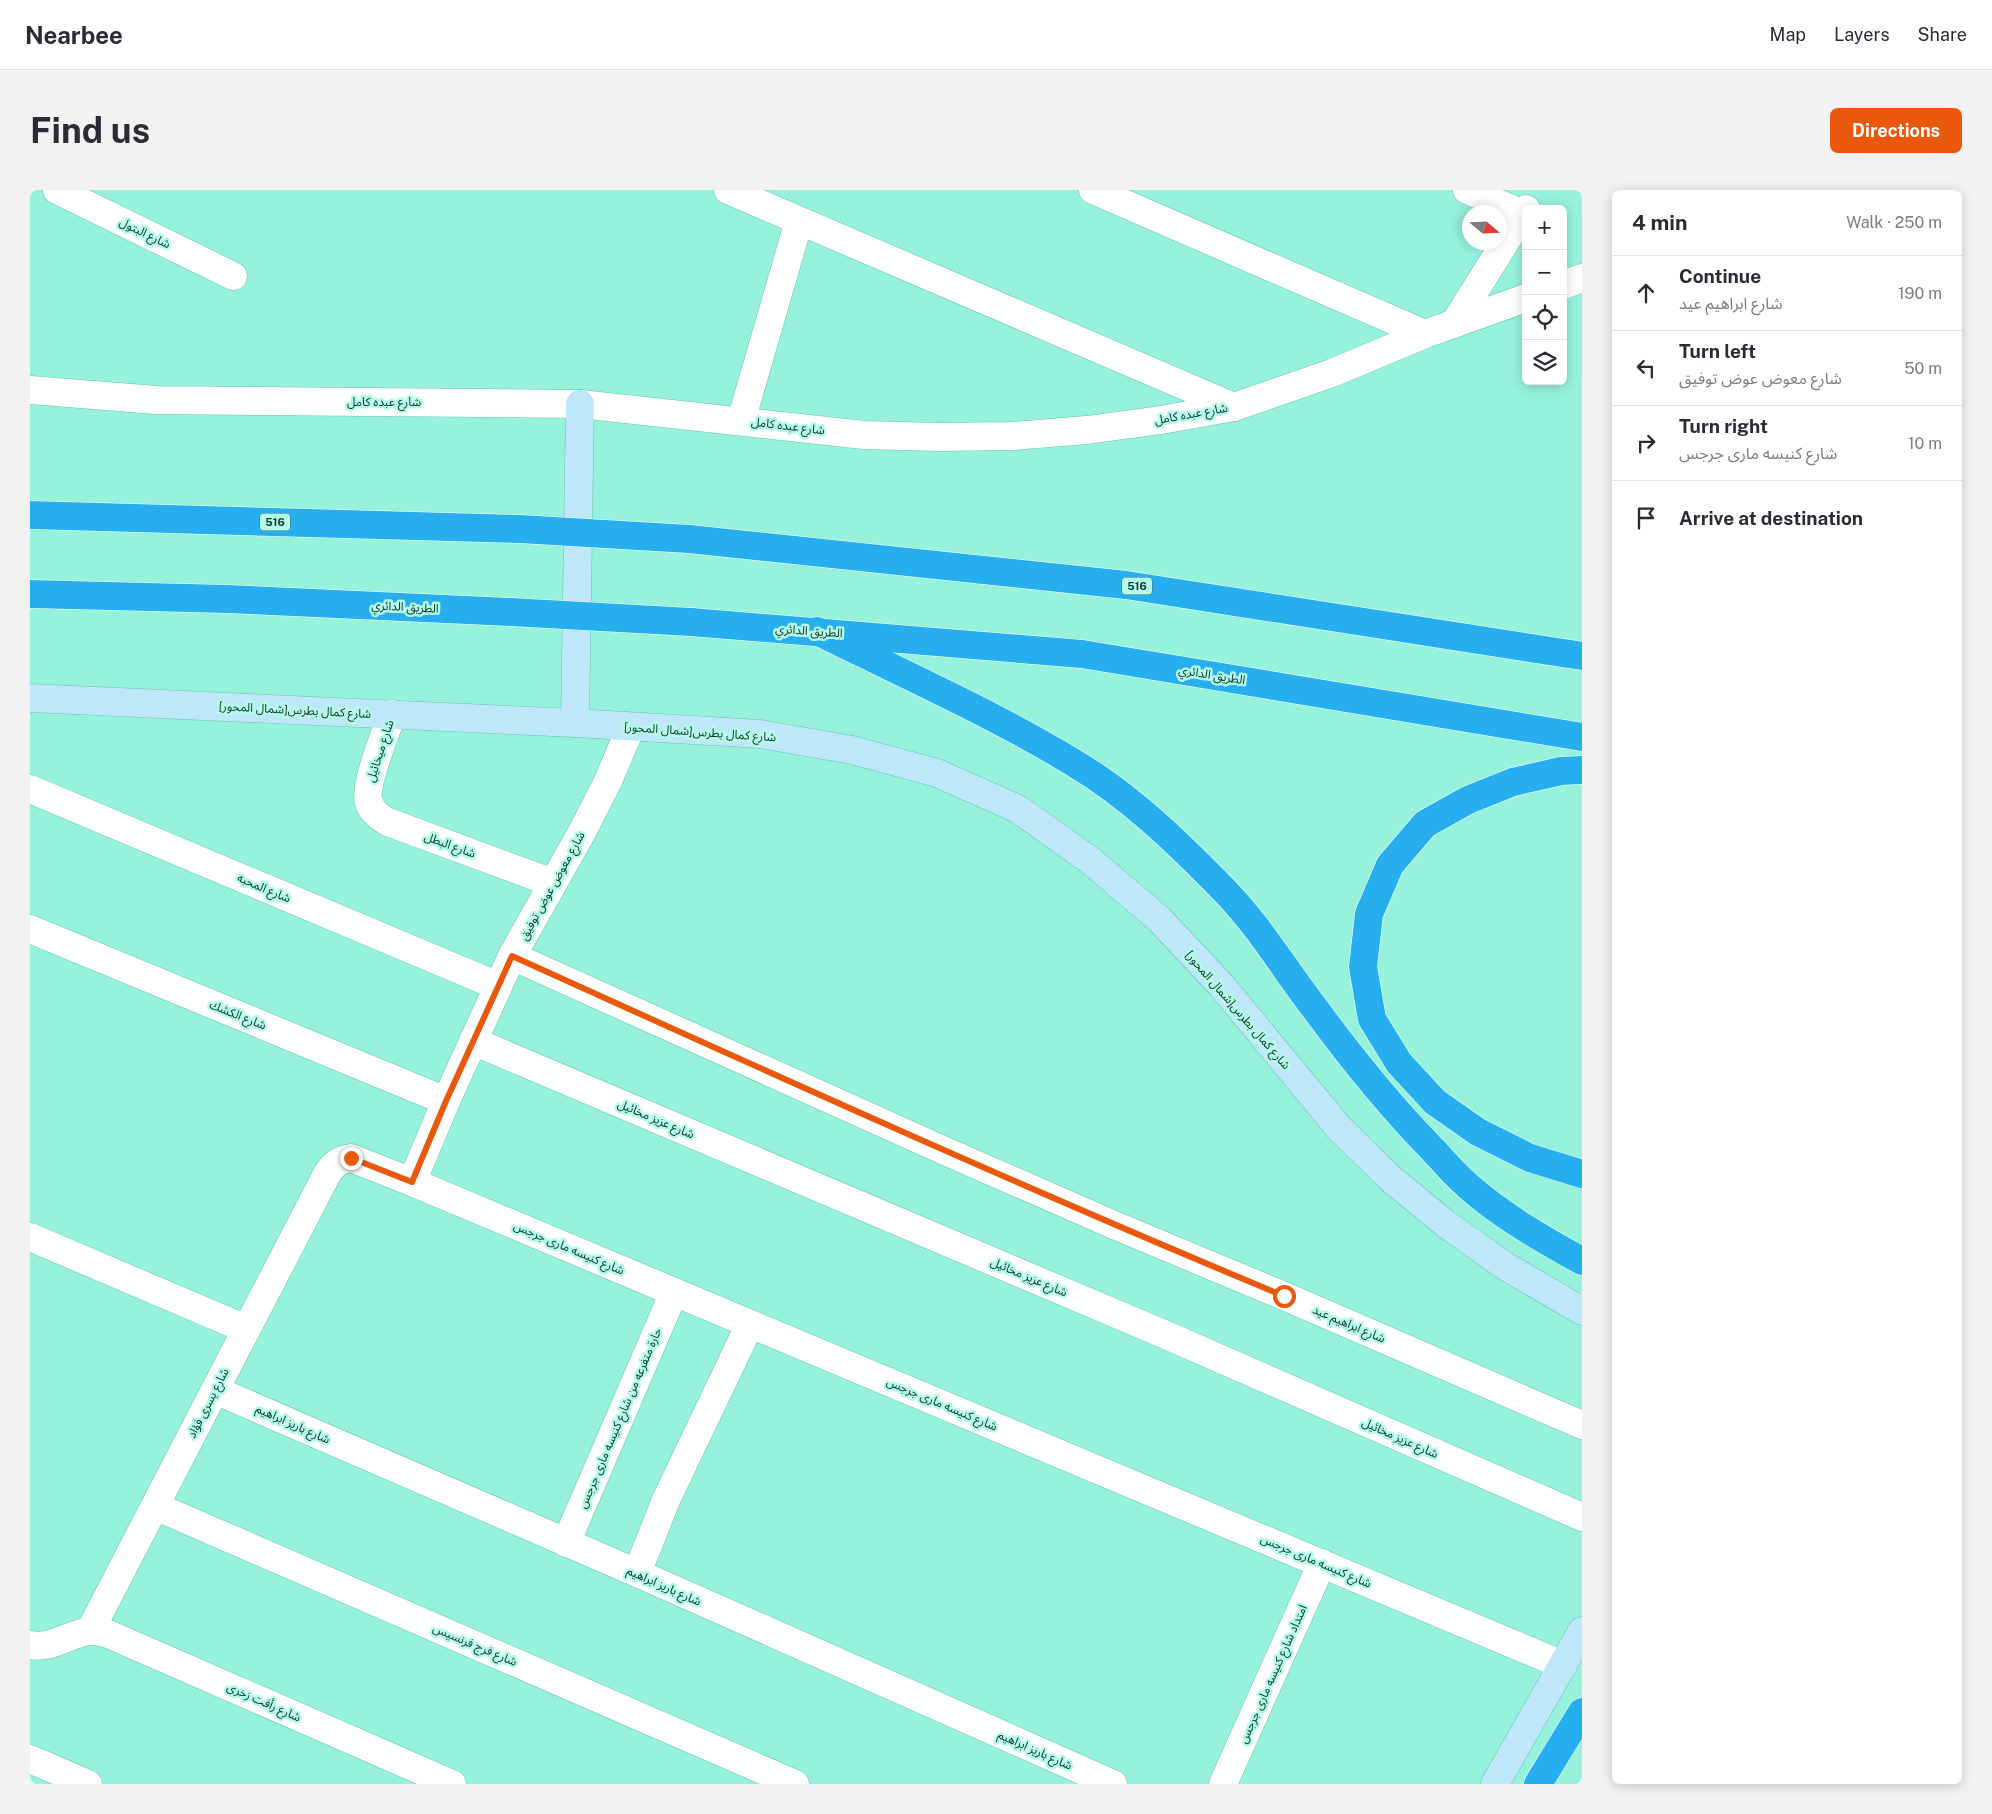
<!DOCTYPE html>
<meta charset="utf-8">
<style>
:root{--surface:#fff;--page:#f2f2f3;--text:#2b2b33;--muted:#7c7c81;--line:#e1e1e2;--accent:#ea580c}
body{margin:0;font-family:"Public Sans","Noto Sans Arabic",sans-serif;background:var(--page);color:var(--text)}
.controls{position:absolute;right:15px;top:15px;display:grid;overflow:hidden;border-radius:8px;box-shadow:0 2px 12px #0003}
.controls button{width:45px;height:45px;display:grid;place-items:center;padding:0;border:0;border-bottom:1px solid var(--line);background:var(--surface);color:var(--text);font:25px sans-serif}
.compass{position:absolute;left:1432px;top:15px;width:45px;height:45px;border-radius:50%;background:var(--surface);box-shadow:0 2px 12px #0003;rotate:109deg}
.stop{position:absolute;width:15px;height:15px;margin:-11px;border:4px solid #ea580c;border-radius:50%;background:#fff}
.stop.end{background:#ea580c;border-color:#fff;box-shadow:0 1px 5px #0008}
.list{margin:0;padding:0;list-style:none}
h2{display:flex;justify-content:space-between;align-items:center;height:65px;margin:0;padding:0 20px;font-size:21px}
h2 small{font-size:16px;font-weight:400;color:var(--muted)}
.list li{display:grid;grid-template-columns:32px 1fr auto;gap:15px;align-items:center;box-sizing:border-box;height:75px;padding:0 20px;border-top:1px solid var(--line)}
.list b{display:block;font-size:19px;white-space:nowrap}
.list p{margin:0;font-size:16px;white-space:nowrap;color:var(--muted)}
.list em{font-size:16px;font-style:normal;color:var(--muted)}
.icon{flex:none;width:28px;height:28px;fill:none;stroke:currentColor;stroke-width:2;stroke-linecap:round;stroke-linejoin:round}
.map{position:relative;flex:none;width:1552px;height:1594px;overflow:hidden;border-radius:8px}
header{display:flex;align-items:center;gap:30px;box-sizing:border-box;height:70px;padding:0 25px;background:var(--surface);border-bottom:1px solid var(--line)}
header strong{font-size:24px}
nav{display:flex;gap:28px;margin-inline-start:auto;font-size:18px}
.intro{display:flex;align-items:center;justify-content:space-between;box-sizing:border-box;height:120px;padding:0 30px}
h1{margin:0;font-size:35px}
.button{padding:12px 22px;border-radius:8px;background:var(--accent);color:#fff;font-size:18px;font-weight:700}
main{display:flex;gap:30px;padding:0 30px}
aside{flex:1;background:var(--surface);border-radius:8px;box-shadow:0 2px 12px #0003}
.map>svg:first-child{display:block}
</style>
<header>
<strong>Nearbee</strong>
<nav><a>Map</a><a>Layers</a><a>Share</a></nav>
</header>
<div class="intro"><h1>Find us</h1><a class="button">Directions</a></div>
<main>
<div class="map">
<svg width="1552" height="1594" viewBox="0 0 1552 1594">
<rect width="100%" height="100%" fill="#96f2db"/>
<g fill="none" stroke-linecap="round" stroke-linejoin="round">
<defs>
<g id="street">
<polyline points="27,0 203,86"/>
<polyline points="698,0 1204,217"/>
<polyline points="1063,0 1395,144"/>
<polyline points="1437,0 1493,24"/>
<polyline points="1533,95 1552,88"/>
<polyline points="1424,134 1496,19"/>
<polyline points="0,200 126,210 550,214 834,245 909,247 983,246 1057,240 1131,230 1204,217 1302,183 1395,144 1496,108"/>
<polyline points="711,231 769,31"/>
<path d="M362 524C356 542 333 598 339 613 343 623 350 627 358 632L523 693"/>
<polyline points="0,599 468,796"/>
<polyline points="0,739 416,911"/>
<polyline points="482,766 915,961 1084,1035 1254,1106 1552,1235"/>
<polyline points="443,851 1136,1145 1552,1327"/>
<polyline points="382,992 416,911 482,766 552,642 578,591 601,537"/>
<polyline points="0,1047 216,1139"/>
<polyline points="185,1200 607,1383 1083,1594"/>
<polyline points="125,1316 765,1594"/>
<polyline points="536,1353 644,1102"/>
<polyline points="607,1383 636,1310 720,1134"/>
<path d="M60 1441 296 986C302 975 308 970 321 968L382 992 1533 1475"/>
<path d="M0 1455C21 1459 39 1444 60 1441 65 1441 71 1442 76 1443L422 1594"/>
<polyline points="0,1569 58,1594"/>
<polyline points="1193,1594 1292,1373"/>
</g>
<g id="secondary">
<polyline points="0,508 545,533 730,544 822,560 907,583 988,619 1061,671 1129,729 1191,795 1309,938 1361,989 1416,1034 1475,1076 1552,1121"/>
<polyline points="545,533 550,214"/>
<polyline points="1465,1594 1552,1441"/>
</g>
<g id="highway">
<polyline points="0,325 490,339"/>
<polyline points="659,349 1096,395 1552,466"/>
<polyline points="0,404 197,409 481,422"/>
<polyline points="661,432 1052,464 1552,547"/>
<path d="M787 441C873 484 962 523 1044 573 1100 606 1148 653 1194 700 1230 737 1255 780 1286 820 1322 869 1360 916 1403 960 1414 972 1425 985 1438 996 1472 1026 1512 1049 1552 1071"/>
<polyline points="1552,580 1531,581 1483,592 1438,610 1395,634 1360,675 1339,724 1333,777 1342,829 1369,873 1405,912 1448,942 1500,968 1552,984"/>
<polyline points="1508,1594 1552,1522"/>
</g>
</defs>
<use href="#street" stroke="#66c2ac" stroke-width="29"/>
<use href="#secondary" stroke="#66c2ac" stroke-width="29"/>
<use href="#highway" stroke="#fff" stroke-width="29"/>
<use href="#street" stroke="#fff" stroke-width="28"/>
<use href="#secondary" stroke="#bee7fa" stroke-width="28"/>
<use href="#highway" stroke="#27aeef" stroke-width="28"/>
<defs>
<g id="highway-bridge">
<polyline points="490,339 659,349"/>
<polyline points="481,422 661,432"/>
</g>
</defs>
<use href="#highway-bridge" stroke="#fff" stroke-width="29" stroke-linecap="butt"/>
<use href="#highway-bridge" stroke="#27aeef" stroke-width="28"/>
</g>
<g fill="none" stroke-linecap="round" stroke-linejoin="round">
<path stroke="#ea580c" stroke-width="6" d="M321 968 382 992 416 911 482 766C738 882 994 998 1254 1106"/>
</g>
<g text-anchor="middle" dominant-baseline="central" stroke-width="5" stroke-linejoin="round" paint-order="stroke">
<g fill="#b4fbe8" stroke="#407166" stroke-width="1">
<rect x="230" y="323.5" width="30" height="17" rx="4"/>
<rect x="1092" y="387.5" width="30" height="17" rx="4"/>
</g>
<g font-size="11" font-weight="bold" fill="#0e362e">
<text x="245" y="332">516</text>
<text x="1107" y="396">516</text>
</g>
<g font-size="12" fill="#0e362e" stroke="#b4fbe8">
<text transform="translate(115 43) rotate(26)">شارع البتول</text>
<text x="354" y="212">شارع عبده كامل</text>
<text transform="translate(1161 224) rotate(-10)">شارع عبده كامل</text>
<text transform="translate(758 236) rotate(7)">شارع عبده كامل</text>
<text transform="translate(375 417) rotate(3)">الطريق الدائري</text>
<text transform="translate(779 441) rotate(4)">الطريق الدائري</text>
<text transform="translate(1182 485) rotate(9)">الطريق الدائري</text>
<text transform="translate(265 520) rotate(3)">شارع كمال بطرس[شمال المحور]</text>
<text transform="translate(670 542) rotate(4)">شارع كمال بطرس[شمال المحور]</text>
<text transform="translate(350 561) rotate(-72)">شارع ميخائيل</text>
<text transform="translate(420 655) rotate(20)">شارع البطل</text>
<text transform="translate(522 696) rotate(-61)">شارع معوض عوض توفيق</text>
<text transform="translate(234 698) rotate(23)">شارع المحبه</text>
<text transform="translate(1208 820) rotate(49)">شارع كمال بطرس[شمال المحور]</text>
<text transform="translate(208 825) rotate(22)">شارع الكشك</text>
<text transform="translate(626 929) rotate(23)">شارع عزيز مخائيل</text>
<text transform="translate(539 1058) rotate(23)">شارع كنيسه مارى جرجس</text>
<text transform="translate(999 1087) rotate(23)">شارع عزيز مخائيل</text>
<text transform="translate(1319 1134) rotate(23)">شارع ابراهيم عيد</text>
<text transform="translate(178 1213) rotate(-63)">شارع يسرى فؤاد</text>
<text transform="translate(912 1214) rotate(23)">شارع كنيسه مارى جرجس</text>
<text transform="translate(590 1228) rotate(-67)">حارة متفرعه من شارع كنيسه مارى جرجس</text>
<text transform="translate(263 1234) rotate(24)">شارع باريز ابراهيم</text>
<text transform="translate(1370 1248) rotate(24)">شارع عزيز مخائيل</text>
<text transform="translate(1286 1371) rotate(23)">شارع كنيسه مارى جرجس</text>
<text transform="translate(634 1396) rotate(24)">شارع باريز ابراهيم</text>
<text transform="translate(445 1455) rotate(23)">شارع فرج فرنسيس</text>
<text transform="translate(1243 1484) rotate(-66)">امتداد شارع كنيسه مارى جرجس</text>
<text transform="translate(234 1512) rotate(24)">شارع رأفت زخرى</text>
<text transform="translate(1005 1560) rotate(24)">شارع باريز ابراهيم</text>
</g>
</g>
</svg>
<div class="controls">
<button>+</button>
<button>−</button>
<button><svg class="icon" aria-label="locate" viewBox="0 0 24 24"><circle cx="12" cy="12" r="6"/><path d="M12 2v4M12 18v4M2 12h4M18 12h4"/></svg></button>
<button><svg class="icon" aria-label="layers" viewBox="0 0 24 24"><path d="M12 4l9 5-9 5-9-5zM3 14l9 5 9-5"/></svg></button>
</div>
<svg class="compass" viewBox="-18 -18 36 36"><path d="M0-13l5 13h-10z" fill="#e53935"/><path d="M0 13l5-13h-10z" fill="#7c7c81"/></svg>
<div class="stop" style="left:1254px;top:1106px"></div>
<div class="stop end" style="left:321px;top:968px"></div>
</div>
<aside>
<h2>4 min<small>Walk · 250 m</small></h2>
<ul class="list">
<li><svg class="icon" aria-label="ahead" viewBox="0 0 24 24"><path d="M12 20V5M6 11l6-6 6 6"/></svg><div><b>Continue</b><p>شارع ابراهيم عيد</p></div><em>190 m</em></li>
<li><svg class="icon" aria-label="left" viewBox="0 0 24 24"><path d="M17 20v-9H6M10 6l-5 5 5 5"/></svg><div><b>Turn left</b><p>شارع معوض عوض توفيق</p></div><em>50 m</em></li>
<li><svg class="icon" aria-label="right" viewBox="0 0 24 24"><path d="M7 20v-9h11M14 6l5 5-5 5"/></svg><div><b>Turn right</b><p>شارع كنيسه مارى جرجس</p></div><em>10 m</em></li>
<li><svg class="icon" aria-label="arrive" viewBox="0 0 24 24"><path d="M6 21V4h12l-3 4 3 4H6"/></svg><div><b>Arrive at destination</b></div></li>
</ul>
</aside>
</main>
